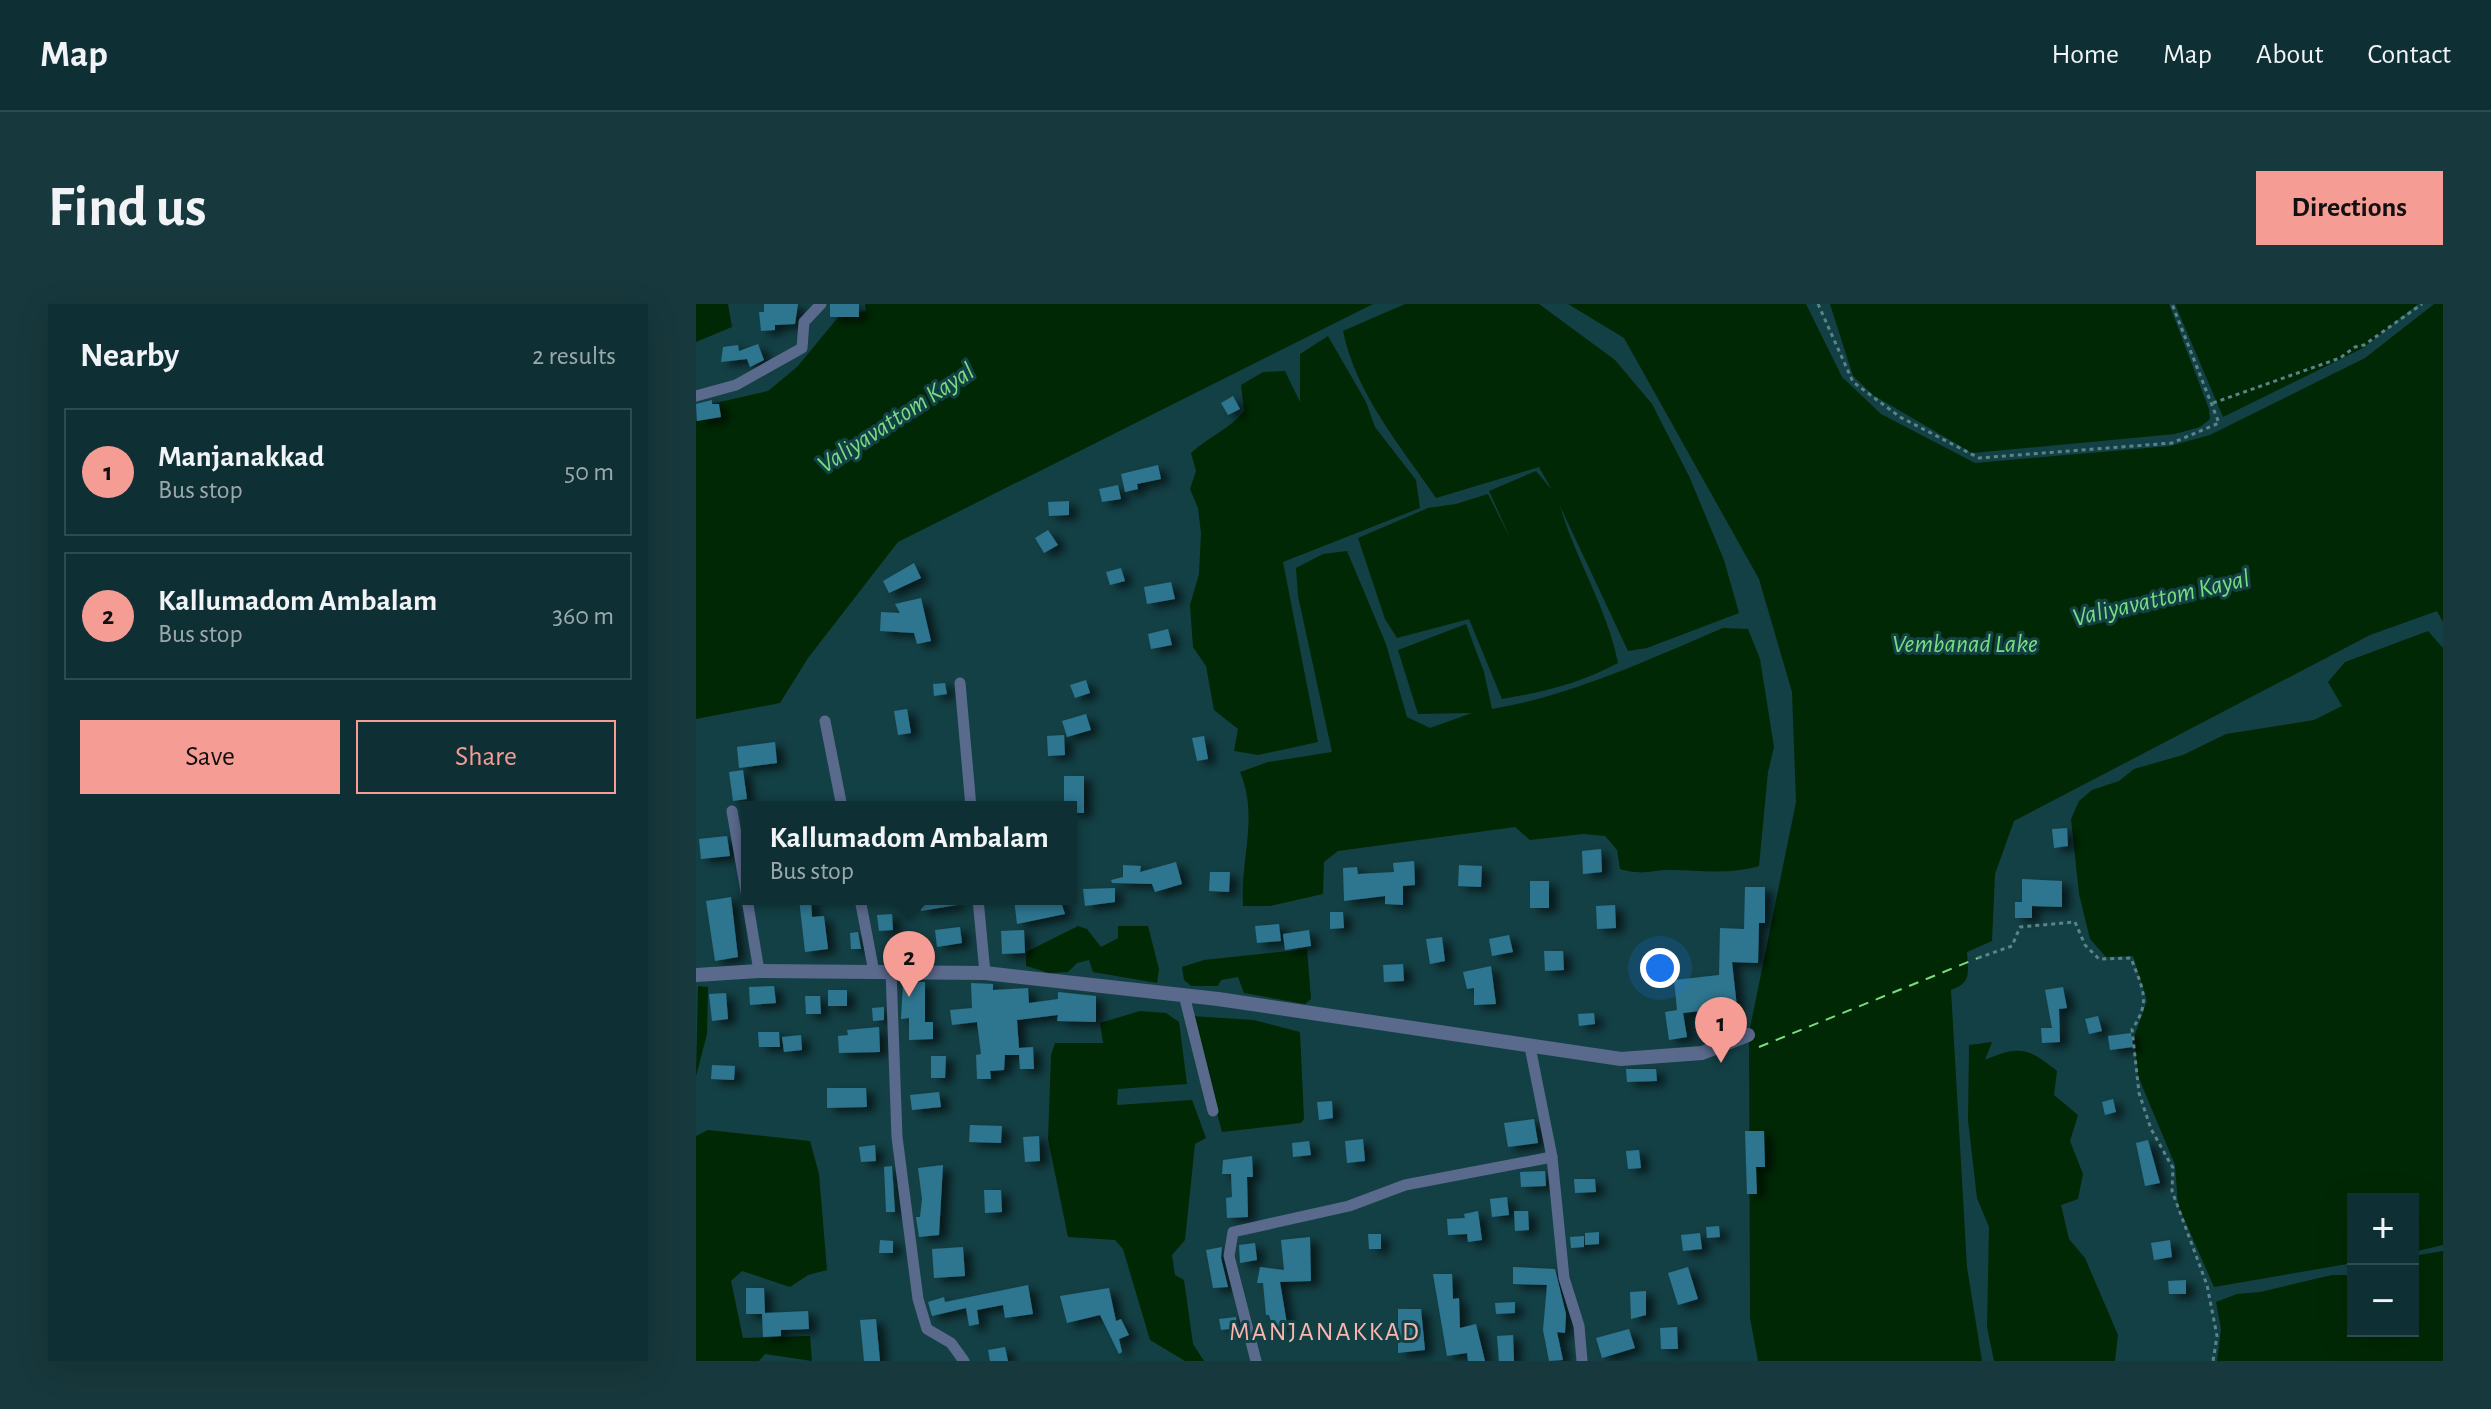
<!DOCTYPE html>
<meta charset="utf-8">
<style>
:root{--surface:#0e3034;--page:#17383c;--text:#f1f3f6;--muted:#9ba9ac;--line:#2e4b4f;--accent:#f59c94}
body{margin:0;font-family:"Alegreya Sans",sans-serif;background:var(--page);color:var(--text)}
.controls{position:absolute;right:24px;bottom:24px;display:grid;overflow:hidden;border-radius:0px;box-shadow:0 8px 32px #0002}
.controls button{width:72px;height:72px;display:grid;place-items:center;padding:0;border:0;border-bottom:2px solid var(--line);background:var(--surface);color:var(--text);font:40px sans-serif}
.you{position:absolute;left:964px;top:664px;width:28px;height:28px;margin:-20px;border:6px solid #fff;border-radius:50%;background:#1a73e8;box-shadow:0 0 0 12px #1a73e833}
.badge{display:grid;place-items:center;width:52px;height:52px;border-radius:50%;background:var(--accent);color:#111;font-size:26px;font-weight:700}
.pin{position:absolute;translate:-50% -66px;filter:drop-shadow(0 2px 4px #0008)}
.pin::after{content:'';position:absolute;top:42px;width:28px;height:24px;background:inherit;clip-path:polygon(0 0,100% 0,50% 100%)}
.popup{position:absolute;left:45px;top:497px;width:336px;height:104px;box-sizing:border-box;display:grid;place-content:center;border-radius:0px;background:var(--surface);filter:drop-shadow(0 2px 6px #0005);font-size:26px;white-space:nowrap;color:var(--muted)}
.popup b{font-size:30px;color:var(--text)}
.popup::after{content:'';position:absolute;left:50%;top:100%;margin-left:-16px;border:16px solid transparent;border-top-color:var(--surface)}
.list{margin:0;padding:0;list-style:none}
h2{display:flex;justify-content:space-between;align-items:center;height:104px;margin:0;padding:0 32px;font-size:34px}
h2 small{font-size:26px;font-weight:400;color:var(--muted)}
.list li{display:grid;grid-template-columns:52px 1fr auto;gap:24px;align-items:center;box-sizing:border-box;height:128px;margin:0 16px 16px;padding:0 16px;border:2px solid var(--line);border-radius:0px}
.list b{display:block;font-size:30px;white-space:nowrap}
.list p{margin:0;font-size:26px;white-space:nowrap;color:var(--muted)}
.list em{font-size:26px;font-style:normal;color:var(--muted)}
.actions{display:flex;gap:16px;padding:24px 32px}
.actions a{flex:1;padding:18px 0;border:2px solid var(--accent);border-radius:0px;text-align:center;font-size:28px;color:var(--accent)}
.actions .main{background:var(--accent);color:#111}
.map{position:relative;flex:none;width:1747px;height:1057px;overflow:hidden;border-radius:0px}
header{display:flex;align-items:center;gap:48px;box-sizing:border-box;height:112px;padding:0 40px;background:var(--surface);border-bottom:2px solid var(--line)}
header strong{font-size:38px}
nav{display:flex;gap:44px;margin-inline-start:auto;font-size:28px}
.intro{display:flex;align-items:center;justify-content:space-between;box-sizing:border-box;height:192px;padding:0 48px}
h1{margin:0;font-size:56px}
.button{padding:20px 36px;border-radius:0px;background:var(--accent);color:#111;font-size:28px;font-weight:700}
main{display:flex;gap:48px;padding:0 48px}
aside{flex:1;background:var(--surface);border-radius:0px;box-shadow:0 8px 32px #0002}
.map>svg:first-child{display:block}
</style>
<header>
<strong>Map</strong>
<nav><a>Home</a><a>Map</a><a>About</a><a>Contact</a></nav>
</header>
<div class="intro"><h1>Find us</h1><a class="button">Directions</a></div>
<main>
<aside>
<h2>Nearby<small>2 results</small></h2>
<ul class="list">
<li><span class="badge">1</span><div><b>Manjanakkad</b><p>Bus stop</p></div><em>50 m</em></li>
<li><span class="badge">2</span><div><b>Kallumadom Ambalam</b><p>Bus stop</p></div><em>360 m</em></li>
</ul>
<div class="actions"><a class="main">Save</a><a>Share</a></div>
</aside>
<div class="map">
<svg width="1747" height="1057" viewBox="0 0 1747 1057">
<defs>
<filter id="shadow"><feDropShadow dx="8" dy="4.5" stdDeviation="4" flood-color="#0009"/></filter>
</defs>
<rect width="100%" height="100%" fill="#134045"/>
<g fill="#002804">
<polygon points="0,0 32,0 36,23 0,38"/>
<polygon points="169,0 677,0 202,238 112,354 84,399 0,415 0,117 17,113 15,100 72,87 101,63 144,11 170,7"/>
<path d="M709 0H843L919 56 956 100 993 172 1028 256 1043 309 951 344 932 347 864 202C879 254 911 304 922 359 885 379 848 388 806 395L773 315 701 334 689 315 662 234 732 204 760 200 792 190 816 238 793 187 840 167 856 186 843 163 740 194C704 141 660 90 647 27Z"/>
<path d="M872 0H1110L1146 73 1185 110 1279 159 1474 142 1514 131 1669 54 1738 0H1747V318L1741 307 1674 331 1318 517 1299 570 1296 637 1271 648C1272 668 1276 679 1255 686L1271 963 1286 1057H1062L1054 1014 1053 729 1100 498 1096 388 1063 275 928 34Z"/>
<polygon points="1134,0 1473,0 1513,105 1514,115 1504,123 1479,130 1276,149 1177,91 1157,72"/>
<polygon points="1479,0 1722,0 1667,44 1527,113"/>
<path d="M632 32 670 98 679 123 720 176 724 204 587 258 622 438 562 451 538 447 542 425 518 406 510 362 497 343 494 301 503 270 505 229 502 204 494 185 500 167 495 149C512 133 534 125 548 107L545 81 567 68 589 67 604 98V50Z"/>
<path d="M651 247 690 340 711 413 734 424 776 409 722 410 702 346 770 320 788 368 796 405C875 392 954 355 1027 324L1052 325 1064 355 1078 443 1072 468 1063 562C1031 571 1006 566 974 566 952 566 949 572 924 565L921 546 909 532 887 530 834 536 819 523 642 547 628 558 627 590 574 602H547C544 555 563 513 544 468L572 458 636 448 602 292 600 264 627 250Z"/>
<polygon points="1732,327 1747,344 1747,941 1717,948 1717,895 1657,895 1657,959 1518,983 1482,901 1479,861 1442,772 1438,733 1451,697 1437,652 1410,653 1394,635 1383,590 1375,515 1383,497 1396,486 1423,477 1438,465 1487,451 1530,430 1618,416 1646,402 1632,378 1649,358"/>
<polygon points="382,622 391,625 405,643 422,634 422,622 452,622 463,665 461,679 397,668 393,656 381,659 372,668 353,669 330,662 330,648"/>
<polygon points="611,645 615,695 609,700 548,689 542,673 525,676 522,682 495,682 488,676 486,663 508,656"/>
<polygon points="2,682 12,683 11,730 0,772"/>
<polygon points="444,707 470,709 483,718 491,780 422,785 421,801 496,796 510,834 499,840 489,936 476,951 479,971 488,976 497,1040 508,1057 489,1057 454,1036 427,945 419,936 372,933 352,835 355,751 359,739 407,739 404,719"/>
<polygon points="495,712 558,716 604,728 608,815 605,819 526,828"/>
<path d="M1296 738 1289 756C1323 741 1333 744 1361 767L1358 791 1382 811 1374 837 1387 870 1382 895 1365 901 1373 935 1389 954 1422 1031 1419 1057H1298L1291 1023 1293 923 1281 894 1272 816 1273 741Z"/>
<polygon points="12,826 114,837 123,870 131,966 112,971 94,983 46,967 35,977 47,1034 114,1032 116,1057 69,1050 63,1057 0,1057 0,832"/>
<polygon points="1747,947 1747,1057 1521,1057 1525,1025 1520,998 1541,990 1564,988 1636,971 1657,971 1657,1027 1717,1027 1717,952"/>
</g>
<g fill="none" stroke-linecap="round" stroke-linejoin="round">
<polyline stroke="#78dd7f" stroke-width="2" stroke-dasharray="10 8" stroke-linecap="butt" points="1063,743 1282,654"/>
</g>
<g fill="#2d758f" filter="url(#shadow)">
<polygon points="68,0 102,0 99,20 79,21 79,26 65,27 63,8 68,8"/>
<rect x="134" y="0" width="29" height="13"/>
<polygon points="62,40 68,56 54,63 51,55 25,58 27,43 42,41 43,47"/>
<polygon points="537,92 544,105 532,111 525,99"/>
<polygon points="16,96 16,100 23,100 25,113 1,117 0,100"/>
<polygon points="462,161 465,175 441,180 442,185 429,188 425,170"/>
<polygon points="422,181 425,195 406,198 403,185"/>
<polygon points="373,197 373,211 353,212 352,198"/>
<polygon points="352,226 362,241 348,249 339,234"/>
<polygon points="218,259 225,274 193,289 187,277"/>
<polygon points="425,264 429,277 414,281 410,268"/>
<polygon points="475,278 479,295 451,300 448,283"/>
<polygon points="225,294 235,337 221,340 218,329 184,327 185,308 204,309 199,300"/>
<polygon points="472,325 476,341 455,345 452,330"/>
<polygon points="390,376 394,389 379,394 374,381"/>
<polygon points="249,379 251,390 238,392 237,380"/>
<polygon points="211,405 215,429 202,431 198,407"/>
<polygon points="390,410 395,426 371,433 366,417"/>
<polygon points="368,431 369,451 352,452 351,432"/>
<polygon points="508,432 512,455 501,457 496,434"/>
<polygon points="79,438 81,459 43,464 41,443"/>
<polygon points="47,466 51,495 37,497 33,468"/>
<polygon points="368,472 388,472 388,509 375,509 375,503 368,503"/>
<polygon points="1371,524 1372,542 1358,544 1356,525"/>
<polygon points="31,532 34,552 5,555 3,535"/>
<polygon points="905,545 906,568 887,570 886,547"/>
<polygon points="718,557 719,581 707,582 707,601 689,600 689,592 648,597 647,564 661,563 662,570 698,568 697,559"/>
<polygon points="480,558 486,580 459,588 456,580 416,579 415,576 427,573 427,561 445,562 444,568"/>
<polygon points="763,561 786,562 785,583 762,582"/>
<polygon points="514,568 534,568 533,588 513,587"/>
<polygon points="1326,575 1366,577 1366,603 1336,602 1336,614 1319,614 1319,598 1326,598"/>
<rect x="834" y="577" width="19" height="27"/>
<polygon points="1049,583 1069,583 1069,619 1063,619 1062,659 1036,658 1041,703 987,709 991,733 973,736 969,708 981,706 978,676 1023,671 1024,624 1048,625"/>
<polygon points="419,584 419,598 389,602 387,585"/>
<polygon points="35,593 42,653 19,657 10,597"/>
<polygon points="103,595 115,595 116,613 128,612 132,645 109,648"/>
<polygon points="223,595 260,595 261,601 225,607"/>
<polygon points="318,595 364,595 369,610 321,620"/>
<polygon points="919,601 920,624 901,625 900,602"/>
<polygon points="634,608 647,608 648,624 634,625"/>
<polygon points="196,610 197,626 183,627 181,611"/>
<polygon points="583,620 585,637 561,639 559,622"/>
<polygon points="264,623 266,639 241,643 239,626"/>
<polygon points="328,626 329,649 306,650 305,627"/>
<polygon points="613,626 615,642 589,646 587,630"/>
<polygon points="162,628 165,645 155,645 154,629"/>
<polygon points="813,631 817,648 796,652 793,635"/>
<polygon points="746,633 749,657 734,660 730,635"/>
<polygon points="848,647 867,647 868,666 849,667"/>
<polygon points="707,660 708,677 688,678 687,661"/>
<polygon points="795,662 800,700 778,701 778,684 771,685 767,668"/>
<polygon points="207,678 229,678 229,718 237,718 237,735 213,736 213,714 205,715"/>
<polygon points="275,679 297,680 297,686 332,684 333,699 362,695 362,688 400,692 400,718 361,717 362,711 321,716 323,744 337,743 338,765 324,765 323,751 309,751 308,766 294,767 295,775 281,775 280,751 285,750 281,718 256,721 254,706 276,704"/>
<polygon points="78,682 80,699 54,701 53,683"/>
<polygon points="1367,683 1371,704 1363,705 1364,738 1346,739 1345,724 1356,724 1349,686"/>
<rect x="132" y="686" width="19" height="16"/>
<polygon points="30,689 32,715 16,717 13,690"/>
<polygon points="109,692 124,692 125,710 110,710"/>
<polygon points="188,703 188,716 177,717 176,704"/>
<polygon points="898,709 899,720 883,722 882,710"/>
<polygon points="1402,712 1406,727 1393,730 1389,715"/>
<polygon points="183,723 184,748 143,749 142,732 152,731 151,726"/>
<polygon points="62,728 83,728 84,743 63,743"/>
<polygon points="1435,729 1437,743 1414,746 1412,732"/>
<polygon points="105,731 106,746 88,748 86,733"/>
<polygon points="235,752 250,752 249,774 235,774"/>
<polygon points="16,761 39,762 38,776 15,775"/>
<polygon points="930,765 960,765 961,777 931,778"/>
<polygon points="131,784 170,784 171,803 131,804"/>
<polygon points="243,788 245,803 216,806 214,791"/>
<polygon points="1417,795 1420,808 1409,811 1406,798"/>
<polygon points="636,797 637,814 623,816 621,798"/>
<polygon points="838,815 842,839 812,843 808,819"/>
<polygon points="274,821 306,822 305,839 273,838"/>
<polygon points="1049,827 1068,827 1069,863 1060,863 1061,890 1051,890"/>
<polygon points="343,832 344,857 329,858 327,833"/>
<polygon points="667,835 669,857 651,859 649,837"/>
<polygon points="1452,836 1464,879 1449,882 1440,839"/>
<polygon points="613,837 615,851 597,853 596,839"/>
<polygon points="179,841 180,857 165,858 163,843"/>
<polygon points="943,846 945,864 932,865 930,847"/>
<polygon points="556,852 557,873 551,873 552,913 531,914 530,894 536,893 535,870 526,870 527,856"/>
<polygon points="247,861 243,931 223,933 220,913 224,913 226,895 222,864"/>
<polygon points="196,862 199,908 190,908 188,863"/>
<polygon points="849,867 850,882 825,883 824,868"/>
<polygon points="878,875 899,875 900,888 879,889"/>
<polygon points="288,886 305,886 306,908 289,909"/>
<polygon points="811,893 813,911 796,913 794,895"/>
<polygon points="782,907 786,936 772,938 771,930 752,931 751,915 769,914 768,910"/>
<polygon points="818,907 832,907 833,926 819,927"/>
<polygon points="1023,922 1024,933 1011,934 1010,923"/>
<polygon points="903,928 903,940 889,941 889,929"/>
<polygon points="1004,929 1006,945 987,947 985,931"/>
<polygon points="672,930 685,930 685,945 673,945"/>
<polygon points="888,932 888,943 875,944 874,933"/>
<polygon points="614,933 615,977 584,978 591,1020 577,1024 573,1011 570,1011 567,979 561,979 564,963 588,966 585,936"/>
<polygon points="184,936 197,937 197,949 183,949"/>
<polygon points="1474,936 1476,953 1458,956 1455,939"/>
<polygon points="559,939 561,956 544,959 543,941"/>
<polygon points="267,943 269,972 238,974 236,945"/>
<polygon points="526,943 525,954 532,983 517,984 510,946"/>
<polygon points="817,963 859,965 870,1010 869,1029 861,1028 867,1056 853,1057 847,1026 851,981 817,980"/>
<polygon points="992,963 1002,995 982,1001 972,969"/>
<polygon points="737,970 756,970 757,995 763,994 764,1024 780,1020 789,1057 772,1057 771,1049 751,1052"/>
<polygon points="1490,976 1490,990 1473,990 1472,977"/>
<polygon points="332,981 337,1010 309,1014 307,1001 281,1006 283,1020 273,1022 270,1004 236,1012 232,998 248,993 249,998"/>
<polygon points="50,984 68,984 69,1009 112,1007 113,1025 85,1026 85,1032 67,1033 66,1010 50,1010"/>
<polygon points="413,984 420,1017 425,1015 433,1031 423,1035 426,1048 423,1050 404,1011 371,1019 364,992"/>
<polygon points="950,987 950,1011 935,1015 934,988"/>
<polygon points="819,998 819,1009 800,1010 799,999"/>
<polygon points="702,1005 725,1005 729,1046 702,1049"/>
<polygon points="540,1013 541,1024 525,1026 523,1015"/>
<polygon points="180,1015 184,1057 168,1057 164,1016"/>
<polygon points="981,1023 982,1045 965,1045 964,1024"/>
<polygon points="933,1025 939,1044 906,1054 900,1034"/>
<polygon points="817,1031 818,1057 803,1057 801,1032"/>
<polygon points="309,1043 312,1057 294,1057 292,1046"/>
</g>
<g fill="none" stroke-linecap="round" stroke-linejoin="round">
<g stroke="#5a8489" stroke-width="3" stroke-dasharray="4 4" stroke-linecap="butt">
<polyline points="1122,0 1157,78 1204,113 1283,154 1476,139 1523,119 1476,0"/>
<polyline points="1517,99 1644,54 1659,43 1668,41 1726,0"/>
<path d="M1282 654 1316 642 1324 623 1379 618 1389 641 1403 655 1435 654C1446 684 1456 697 1436 725L1443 789 1455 825 1477 864 1476 887 1511 981 1521 1032 1517 1057"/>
</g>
<g stroke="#5a6a8d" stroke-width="11">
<polyline points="0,92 40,81 106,44 108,18 125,0"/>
<polyline points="264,379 275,503"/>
<polyline points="129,417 146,503"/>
<polyline points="36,507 51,593"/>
<polyline points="51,595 63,667"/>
<polyline points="164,595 178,668"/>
<polyline points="282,595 289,669"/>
<polyline points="195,667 201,833 222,995 231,1025 255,1039 268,1057"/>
<polyline points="488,691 517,807"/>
<polyline points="834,743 856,853 868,974 883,1022 886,1057"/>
<polyline points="560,1057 533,952 537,928 653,902 709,881 856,853"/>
</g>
<polyline stroke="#5a6a8d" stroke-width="14" points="0,671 63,667 289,669 522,695 925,755 1006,749 1052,731"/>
</g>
<g text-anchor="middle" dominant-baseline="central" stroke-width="6" stroke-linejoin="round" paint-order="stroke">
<g font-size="26" font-style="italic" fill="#78dd7f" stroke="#134045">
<text transform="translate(200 114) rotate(-33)">Valiyavattom Kayal</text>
<text transform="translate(1465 294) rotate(-13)">Valiyavattom Kayal</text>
<text x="1269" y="340">Vembanad Lake</text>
</g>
<g font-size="26" letter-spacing="2" fill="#fab6af" stroke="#134045">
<text x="629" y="1028">MANJANAKKAD</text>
</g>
</g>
</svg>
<div class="controls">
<button>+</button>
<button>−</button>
</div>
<div class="you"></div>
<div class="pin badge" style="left:1025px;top:759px">1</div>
<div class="pin badge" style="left:213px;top:693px">2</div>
<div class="popup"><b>Kallumadom Ambalam</b>Bus stop</div>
</div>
</main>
